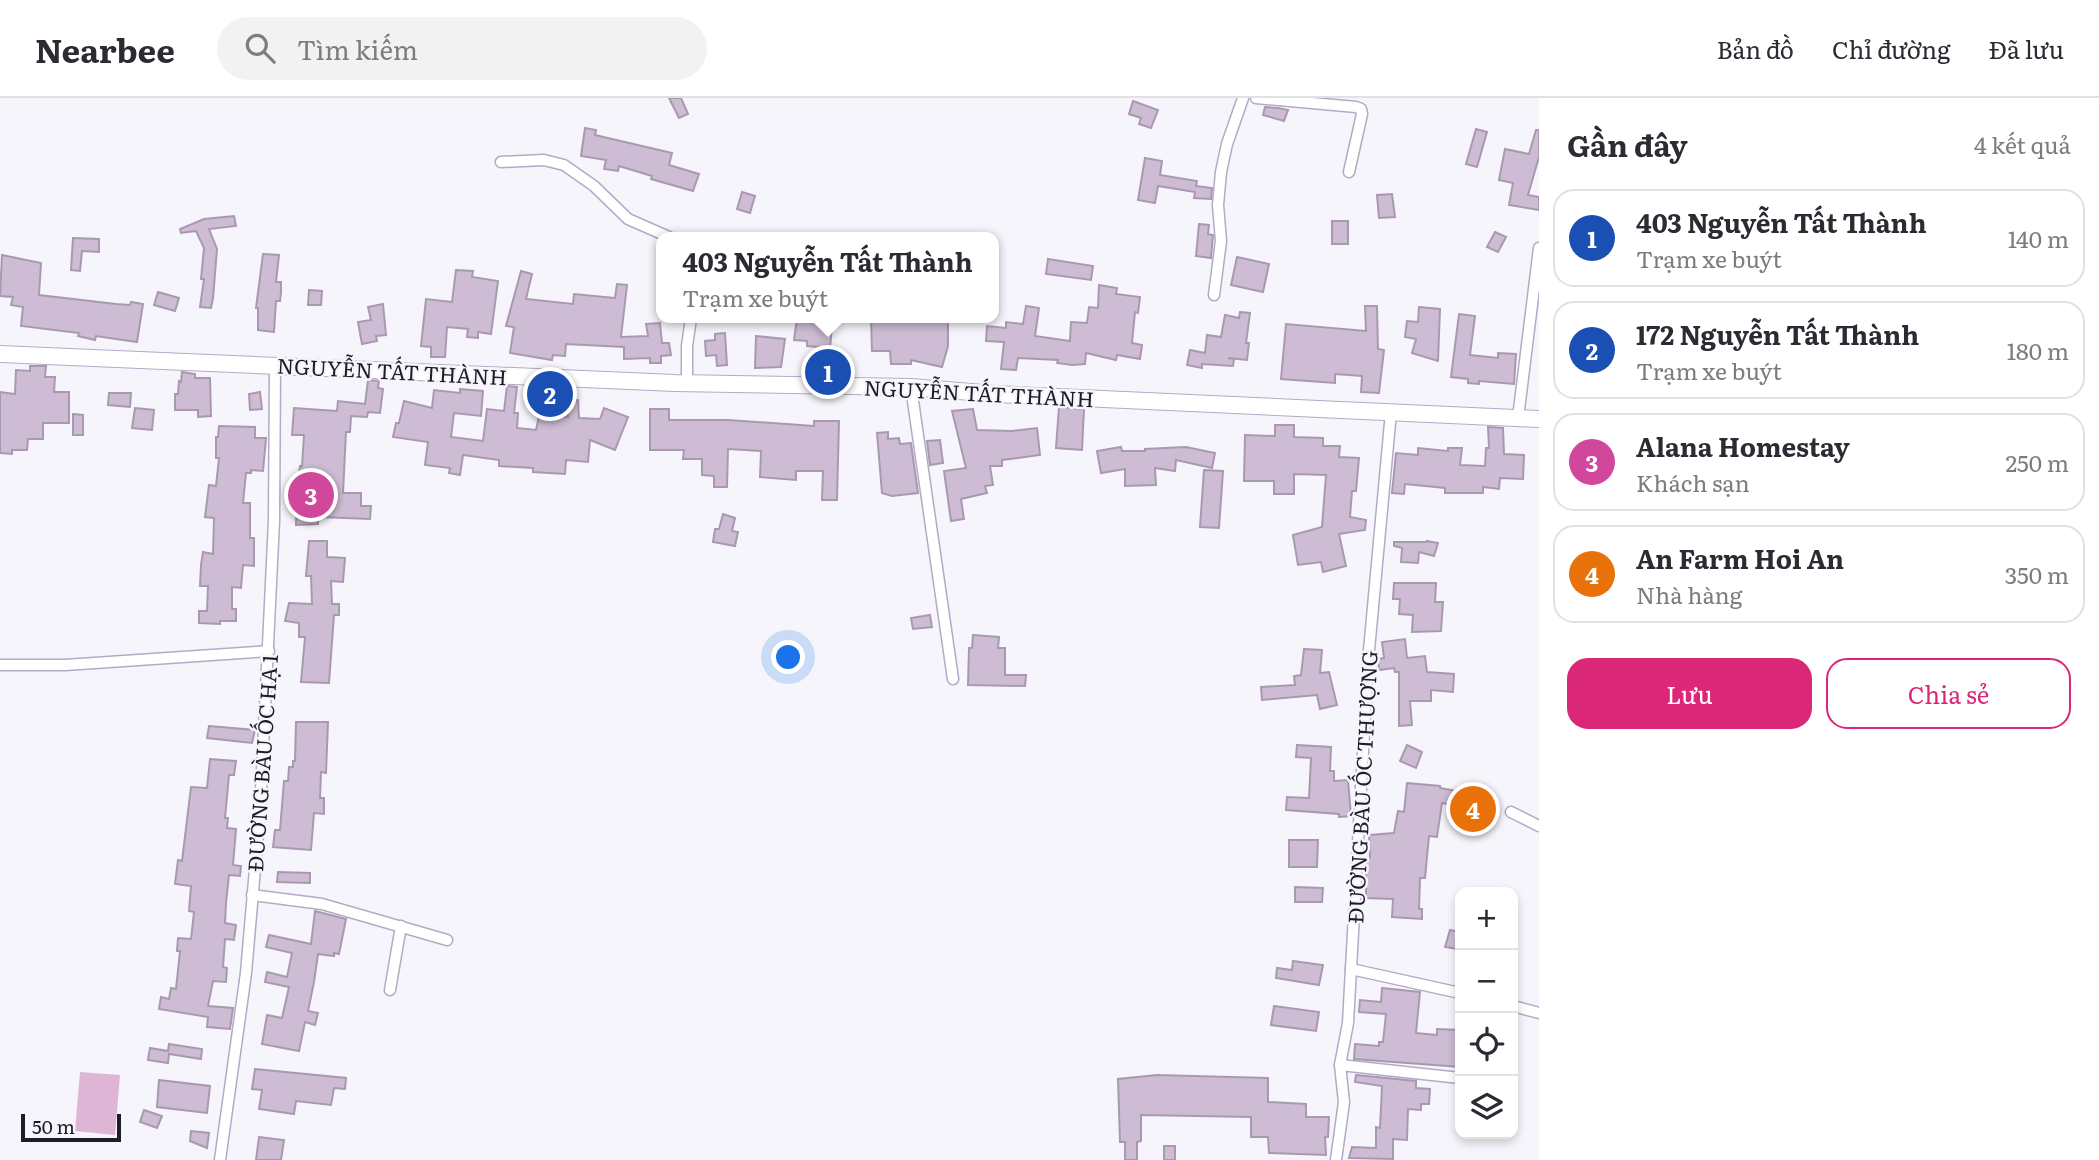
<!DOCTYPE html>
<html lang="vi">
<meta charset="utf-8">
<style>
:root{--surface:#fff;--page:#f2f2f3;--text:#2b2b33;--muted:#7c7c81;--line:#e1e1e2;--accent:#db2777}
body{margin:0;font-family:Literata,serif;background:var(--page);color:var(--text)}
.controls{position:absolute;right:21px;bottom:21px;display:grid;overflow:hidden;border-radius:14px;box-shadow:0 4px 10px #0003}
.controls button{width:63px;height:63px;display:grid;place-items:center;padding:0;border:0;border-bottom:2px solid var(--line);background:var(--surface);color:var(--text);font:35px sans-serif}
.scale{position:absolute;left:21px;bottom:18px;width:100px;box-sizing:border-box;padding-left:7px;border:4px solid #1e1c26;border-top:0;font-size:19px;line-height:24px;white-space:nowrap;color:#1e1c26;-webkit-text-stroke:5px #f6f5fb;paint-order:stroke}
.you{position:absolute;left:789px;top:560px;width:24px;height:24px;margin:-18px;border:5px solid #fff;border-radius:50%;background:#1a73e8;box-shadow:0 0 0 10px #1a73e833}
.badge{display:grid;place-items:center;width:46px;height:46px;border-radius:50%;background:var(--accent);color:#fff;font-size:23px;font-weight:700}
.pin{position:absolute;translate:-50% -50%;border:4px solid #fff;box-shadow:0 2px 7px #0006}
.popup{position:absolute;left:656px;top:134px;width:343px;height:91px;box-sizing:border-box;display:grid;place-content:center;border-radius:14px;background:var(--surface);filter:drop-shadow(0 2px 5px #0005);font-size:23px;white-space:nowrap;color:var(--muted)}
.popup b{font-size:26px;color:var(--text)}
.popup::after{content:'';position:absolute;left:50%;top:100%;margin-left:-14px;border:14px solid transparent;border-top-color:var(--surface)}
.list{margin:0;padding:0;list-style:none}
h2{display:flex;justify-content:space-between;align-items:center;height:91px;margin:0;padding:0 28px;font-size:30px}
h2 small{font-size:23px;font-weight:400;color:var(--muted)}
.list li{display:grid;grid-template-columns:46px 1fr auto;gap:21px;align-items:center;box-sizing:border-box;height:98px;margin:0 14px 14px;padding:0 14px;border:2px solid var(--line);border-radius:21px}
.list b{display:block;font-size:26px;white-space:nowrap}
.list p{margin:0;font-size:23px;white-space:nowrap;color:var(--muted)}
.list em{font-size:23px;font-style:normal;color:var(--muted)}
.actions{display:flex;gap:14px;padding:21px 28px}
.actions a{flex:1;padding:16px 0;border:2px solid var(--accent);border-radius:21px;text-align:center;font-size:24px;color:var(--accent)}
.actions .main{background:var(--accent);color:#fff}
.icon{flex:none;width:38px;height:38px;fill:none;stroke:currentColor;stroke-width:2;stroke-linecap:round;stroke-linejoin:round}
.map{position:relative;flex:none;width:1539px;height:1062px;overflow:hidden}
header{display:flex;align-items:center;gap:42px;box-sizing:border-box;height:98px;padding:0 35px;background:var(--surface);border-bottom:2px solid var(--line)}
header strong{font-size:33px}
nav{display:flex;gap:38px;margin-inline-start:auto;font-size:24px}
.search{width:490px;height:63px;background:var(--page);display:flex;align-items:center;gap:18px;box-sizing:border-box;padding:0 24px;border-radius:38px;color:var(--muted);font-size:26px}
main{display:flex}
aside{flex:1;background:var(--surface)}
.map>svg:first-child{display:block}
</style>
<header>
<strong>Nearbee</strong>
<div class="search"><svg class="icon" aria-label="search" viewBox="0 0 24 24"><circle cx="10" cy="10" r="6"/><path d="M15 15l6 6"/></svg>Tìm kiếm</div>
<nav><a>Bản đồ</a><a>Chỉ đường</a><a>Đã lưu</a></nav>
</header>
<main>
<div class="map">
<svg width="1539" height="1062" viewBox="0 0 1539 1062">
<rect width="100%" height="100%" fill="#f6f5fb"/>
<polygon fill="#dfb5d5" points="80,974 120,977 115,1037 75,1033"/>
<g fill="#cdbcd4" stroke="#a999b0" stroke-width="2">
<polygon points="669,0 681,0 688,16 679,20"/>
<polygon points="1133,3 1158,12 1151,30 1139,26 1141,20 1129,16"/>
<polygon points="1265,9 1278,10 1288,12 1284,23 1263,17"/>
<polygon points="585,30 596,32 595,37 672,55 669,67 699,76 693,93 651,81 652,78 619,68 618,73 604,71 606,62 581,58"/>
<polygon points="1476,31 1487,34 1477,69 1466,66"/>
<polygon points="1536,32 1539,32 1539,59 1528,97 1539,99 1539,112 1509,107 1513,85 1499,82 1505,51 1529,56"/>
<polygon points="1145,60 1162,63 1160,77 1197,83 1196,88 1212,90 1211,101 1194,100 1195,94 1158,88 1155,105 1138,102"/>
<polygon points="742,94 755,98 750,115 737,111"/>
<polygon points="1392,96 1395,119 1379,120 1377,97"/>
<polygon points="234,118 236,128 209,131 217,151 213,200 211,210 200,209 204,181 201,181 204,150 196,133 181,135 180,131 204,121"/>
<rect x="1332" y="123" width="16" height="23"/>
<polygon points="1199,126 1209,127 1208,136 1213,137 1211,160 1196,158"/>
<polygon points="1495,134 1506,139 1498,154 1487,149"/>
<polygon points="73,140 99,141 99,154 82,153 80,173 71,172"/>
<polygon points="263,156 279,157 276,184 281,184 281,194 280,203 276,203 274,234 258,232 258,210 256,210"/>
<polygon points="2,157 41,165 39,197 116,206 130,207 131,204 143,206 137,244 96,238 95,242 78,238 79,235 21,228 23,209 11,207 13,199 0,198"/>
<polygon points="1237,159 1269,166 1263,194 1231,187"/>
<polygon points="1048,161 1093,168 1091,182 1046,176"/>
<polygon points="456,172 473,173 472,179 498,183 491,236 478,234 478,240 467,239 468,231 447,229 445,259 431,259 431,249 421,248 426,201 452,204"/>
<polygon points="521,173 532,176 526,201 573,206 574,196 615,200 617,186 627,187 621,239 648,238 646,226 660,225 662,245 669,245 671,257 661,258 661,265 650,265 650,260 624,261 624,249 566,246 565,258 553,257 552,262 510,255 514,229 506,228"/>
<polygon points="1099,187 1117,190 1116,196 1140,199 1138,215 1135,214 1132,245 1142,247 1140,261 1117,257 1116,262 1086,255 1085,266 1072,267 1057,265 1058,262 1018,260 1016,272 1001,271 1004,244 986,243 987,228 1006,230 1006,224 1023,226 1026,208 1039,210 1035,238 1070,243 1071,224 1087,225 1089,209 1098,210"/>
<polygon points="309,192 322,193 321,207 308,207"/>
<polygon points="158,194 179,200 175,213 154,207"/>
<polygon points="383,206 386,237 376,238 377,243 362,246 358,224 371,222 368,209"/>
<polygon points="1365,208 1377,208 1378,251 1384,252 1379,295 1361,294 1362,278 1335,276 1335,285 1281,281 1286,226 1366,233"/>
<polygon points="1419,209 1440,211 1438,263 1412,255 1416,241 1405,239 1407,223 1418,224"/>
<polygon points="1240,214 1250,215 1246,245 1249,245 1247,262 1228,260 1234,261 1233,268 1202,266 1202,270 1187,267 1190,252 1205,255 1207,237 1221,239 1225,217 1239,220"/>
<polygon points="1459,216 1475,218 1470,257 1498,260 1498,255 1516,256 1514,286 1479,283 1479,286 1468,285 1468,281 1451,279"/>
<polygon points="797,220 833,220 830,250 807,248 807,243 794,242"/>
<polygon points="871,220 948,220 948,248 942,269 911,262 911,266 891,266 890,253 872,253"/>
<polygon points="725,235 727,267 717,268 716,257 706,258 705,243 715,242 715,236"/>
<polygon points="756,238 785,241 781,269 755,270"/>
<polygon points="30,268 46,268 45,279 55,279 54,294 69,294 69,325 43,325 43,341 28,341 27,352 12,352 12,356 0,355 0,294 15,296 16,272 30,273"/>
<polygon points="182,274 195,276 195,280 210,280 211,318 198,319 198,312 175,312 175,296 178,296 179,283 181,284"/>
<polygon points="368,282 379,283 378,290 383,291 380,315 368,314 367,319 351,318 350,334 346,334 343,395 361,395 361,408 371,408 370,421 318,419 318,426 296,427 297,392 300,368 302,368 304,337 292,337 294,310 337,313 338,303 365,306"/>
<polygon points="507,288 517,289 514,315 518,315 517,330 536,332 540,314 568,319 567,303 578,302 579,320 600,321 604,310 628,319 615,352 590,342 588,364 566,362 565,376 533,374 533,370 499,368 499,362 463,357 460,377 449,375 450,370 425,367 428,344 393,339 396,325 399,325 404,303 432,310 434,292 460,295 460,291 483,293 481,318 454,315 451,339 483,343 487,311 504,313"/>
<polygon points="260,294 262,311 250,312 249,296"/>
<polygon points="109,295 131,295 130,309 108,307"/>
<polygon points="1059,309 1084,311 1082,352 1056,350"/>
<polygon points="135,310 154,312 152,332 132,330"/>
<polygon points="650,311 669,311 669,322 728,322 814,328 814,323 839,323 837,402 822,402 823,373 796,373 796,382 760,379 761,353 728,351 727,389 714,389 714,378 702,377 702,361 683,361 684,352 650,352"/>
<polygon points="973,311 977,332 1012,333 1037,330 1040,357 1002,362 1002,368 990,368 993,387 985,388 987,395 961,401 964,421 951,423 944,373 966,370 952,313"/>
<polygon points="73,316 83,317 83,337 73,337"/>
<polygon points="1275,327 1294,327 1294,339 1323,340 1323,348 1340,348 1339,359 1359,360 1356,393 1352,393 1350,419 1366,422 1365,432 1339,436 1346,468 1323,474 1321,464 1298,467 1293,437 1322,429 1326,377 1294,376 1294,396 1274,396 1274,383 1244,383 1245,337 1275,338"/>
<polygon points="219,328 255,329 255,340 266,340 263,373 251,372 251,375 246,375 243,405 250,405 250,440 254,440 254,468 243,467 241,490 232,489 232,511 236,511 236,523 220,523 220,526 199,525 199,513 207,513 208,488 200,488 201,467 203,454 213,456 214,420 205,419 209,387 216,388 219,360 216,360 216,339 218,339"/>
<polygon points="1488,329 1503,330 1504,356 1524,357 1523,381 1500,380 1499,391 1483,389 1483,395 1445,395 1445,390 1405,386 1404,396 1392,395 1396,355 1418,357 1418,350 1448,353 1448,350 1462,350 1460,367 1485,368 1486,350 1489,350"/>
<polygon points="888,334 888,341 899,340 900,346 911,345 918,395 892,398 882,395 877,335"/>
<polygon points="940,342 943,365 930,367 927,343"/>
<polygon points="1121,349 1122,353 1145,353 1145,351 1186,349 1215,355 1212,370 1176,362 1175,373 1155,370 1156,387 1125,388 1125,371 1101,375 1097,353"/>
<polygon points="1204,372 1223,373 1219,430 1200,429"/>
<polygon points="723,416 735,420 732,433 738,434 735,448 713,444 715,431 719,431"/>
<polygon points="309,443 327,443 327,459 345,460 343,484 331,483 332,506 339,506 339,517 334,517 329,585 301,584 305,539 299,539 299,525 285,523 289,505 312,506 311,478 306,478"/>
<polygon points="1427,443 1438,445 1434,458 1419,454 1418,465 1401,464 1402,450 1394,448 1394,444 1427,444"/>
<polygon points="1394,485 1436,485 1435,504 1443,504 1441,533 1412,534 1413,517 1399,516 1400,501 1393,501"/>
<polygon points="930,517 932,529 913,531 911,520"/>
<polygon points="973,537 999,539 998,550 1005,550 1005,577 1026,577 1025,588 968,587 969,550 972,550"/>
<polygon points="1405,541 1407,560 1425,558 1427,574 1454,576 1453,594 1431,592 1431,603 1410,603 1412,627 1399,628 1399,574 1395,574 1394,570 1379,572 1378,561 1384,560 1382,544"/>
<polygon points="1304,551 1322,552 1320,575 1329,574 1337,607 1320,611 1317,597 1262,602 1261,589 1295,587 1294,578 1301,577"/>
<polygon points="296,624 328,624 326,675 321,674 320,700 324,700 324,716 314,715 311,752 273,749 275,732 280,732 284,683 288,683 289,669 293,669 293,663 295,663"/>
<polygon points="209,628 255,632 252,645 207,640"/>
<polygon points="1297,647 1331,649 1330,673 1334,673 1334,683 1348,682 1351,718 1339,719 1339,716 1286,712 1287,699 1309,700 1311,660 1296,659"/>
<polygon points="1407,647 1422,654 1416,670 1400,663"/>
<polygon points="210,661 236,663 234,677 229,677 225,720 228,720 227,730 236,731 233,767 241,768 240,778 229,777 226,805 225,825 236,827 234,842 225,841 223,869 227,870 226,884 213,883 208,908 233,910 230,931 207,929 208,919 159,911 161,899 169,901 171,890 176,891 180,853 177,853 178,840 191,841 194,814 189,813 191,788 175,786 178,762 182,763 191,689 207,690"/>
<polygon points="1407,685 1440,688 1440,690 1468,695 1466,710 1442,705 1437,739 1429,738 1425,780 1420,780 1419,811 1422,811 1422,821 1392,819 1393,801 1366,800 1366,760 1370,760 1369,737 1394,735 1398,713 1404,714"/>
<polygon points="1289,742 1318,742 1317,769 1289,769"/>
<polygon points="278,774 310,775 310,785 277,784"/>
<polygon points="1295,789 1323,790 1322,804 1295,804"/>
<polygon points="315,813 346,821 339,856 334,855 334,858 318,856 314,884 308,913 318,915 315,927 305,924 299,953 262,946 267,917 282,920 289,889 265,884 267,874 287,879 292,855 266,849 269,837 311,846"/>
<polygon points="1450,832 1460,834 1458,851 1445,849"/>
<polygon points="1293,863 1323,867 1319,887 1276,880 1277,870 1292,872"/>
<polygon points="1382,890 1420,894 1416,935 1437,937 1437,931 1460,932 1460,969 1354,961 1355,946 1379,948 1379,944 1383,944 1386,916 1359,914 1360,902 1381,904"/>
<polygon points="1274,908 1319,914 1316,933 1271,927"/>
<polygon points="169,946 202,951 201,961 169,956 168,965 148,962 150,950 168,953"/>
<polygon points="255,971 346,980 345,991 334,990 331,1007 296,1003 294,1016 259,1011 262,992 252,991"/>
<polygon points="1157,977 1268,980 1268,1004 1306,1006 1306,1019 1329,1019 1328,1039 1325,1039 1326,1057 1269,1055 1268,1039 1251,1039 1251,1019 1141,1017 1141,1043 1137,1044 1137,1062 1125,1062 1125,1044 1120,1044 1118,981"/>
<polygon points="1356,977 1416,983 1416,990 1430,991 1429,1006 1421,1006 1421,1012 1408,1011 1407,1042 1393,1041 1393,1061 1349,1060 1352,1049 1376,1050 1376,1029 1380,1030 1382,988 1355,984"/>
<polygon points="159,982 210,988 207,1015 157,1009"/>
<polygon points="144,1012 162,1018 157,1030 140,1024"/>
<polygon points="191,1033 209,1035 207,1050 190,1043"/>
<polygon points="259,1039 284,1042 281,1062 256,1062"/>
<rect x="1164" y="1048" width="11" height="14"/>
</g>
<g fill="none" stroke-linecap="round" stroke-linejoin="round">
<defs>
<g id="street">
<polyline points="1256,0 1356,9 1361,11 1362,16 1349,74"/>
<polyline points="501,64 544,62 564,67 594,88 628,121 669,139"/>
<polyline points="1214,197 1221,143 1218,107 1221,74 1227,46 1243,0"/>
<polyline points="687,285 687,248 691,220"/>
<polyline points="911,289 953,581"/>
<polyline points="1518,320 1539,150"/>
<polyline points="0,567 65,567 269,553"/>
<polyline points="1511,714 1539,728"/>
<polyline points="252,797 322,806 447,842"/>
<polyline points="1351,871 1460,895"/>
<polyline points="390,892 401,828"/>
<polyline points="1513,908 1539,915"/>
<polyline points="1340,967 1460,980"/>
<polyline points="220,1062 246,875 260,713 274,423 275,267"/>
<polyline points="1336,1062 1344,1004 1340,967 1348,925 1368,563 1391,314"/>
</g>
<polyline id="secondary" points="0,256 675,285 911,289 995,296 1539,321"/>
</defs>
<use href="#street" stroke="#b2abc6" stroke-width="13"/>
<use href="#secondary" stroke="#b2abc6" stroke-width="18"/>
<use href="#street" stroke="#fff" stroke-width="10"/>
<use href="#secondary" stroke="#fff" stroke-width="16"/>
</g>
<g text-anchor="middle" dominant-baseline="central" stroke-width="5" stroke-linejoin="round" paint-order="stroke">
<g font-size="21" fill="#1e1c26" stroke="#f6f5fb">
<text transform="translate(392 272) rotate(3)">NGUYỄN TẤT THÀNH</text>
<text transform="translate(979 294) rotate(3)">NGUYỄN TẤT THÀNH</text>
<text transform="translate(261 665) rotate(-86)">ĐƯỜNG BÀU ỐC HẠ 1</text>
<text transform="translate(1361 689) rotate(-87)">ĐƯỜNG BÀU ỐC THƯỢNG</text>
</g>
</g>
</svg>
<div class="controls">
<button>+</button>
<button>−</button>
<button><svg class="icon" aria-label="locate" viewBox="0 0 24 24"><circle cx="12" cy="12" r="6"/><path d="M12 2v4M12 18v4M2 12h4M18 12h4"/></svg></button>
<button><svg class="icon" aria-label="layers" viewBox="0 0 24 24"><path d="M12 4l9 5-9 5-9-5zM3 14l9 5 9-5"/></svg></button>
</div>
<div class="scale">50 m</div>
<div class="you"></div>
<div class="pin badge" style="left:828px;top:274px;background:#1a4fb4">1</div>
<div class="popup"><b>403 Nguyễn Tất Thành</b>Trạm xe buýt</div>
<div class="pin badge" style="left:550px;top:296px;background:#1a4fb4">2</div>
<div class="pin badge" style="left:311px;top:397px;background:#d1479c">3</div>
<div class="pin badge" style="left:1473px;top:711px;background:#e8710a">4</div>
</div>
<aside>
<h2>Gần đây<small>4 kết quả</small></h2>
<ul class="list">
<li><span class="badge" style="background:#1a4fb4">1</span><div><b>403 Nguyễn Tất Thành</b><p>Trạm xe buýt</p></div><em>140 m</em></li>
<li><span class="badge" style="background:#1a4fb4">2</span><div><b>172 Nguyễn Tất Thành</b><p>Trạm xe buýt</p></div><em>180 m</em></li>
<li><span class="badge" style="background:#d1479c">3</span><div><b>Alana Homestay</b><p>Khách sạn</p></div><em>250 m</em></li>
<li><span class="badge" style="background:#e8710a">4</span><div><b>An Farm Hoi An</b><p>Nhà hàng</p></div><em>350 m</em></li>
</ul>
<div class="actions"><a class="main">Lưu</a><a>Chia sẻ</a></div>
</aside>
</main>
